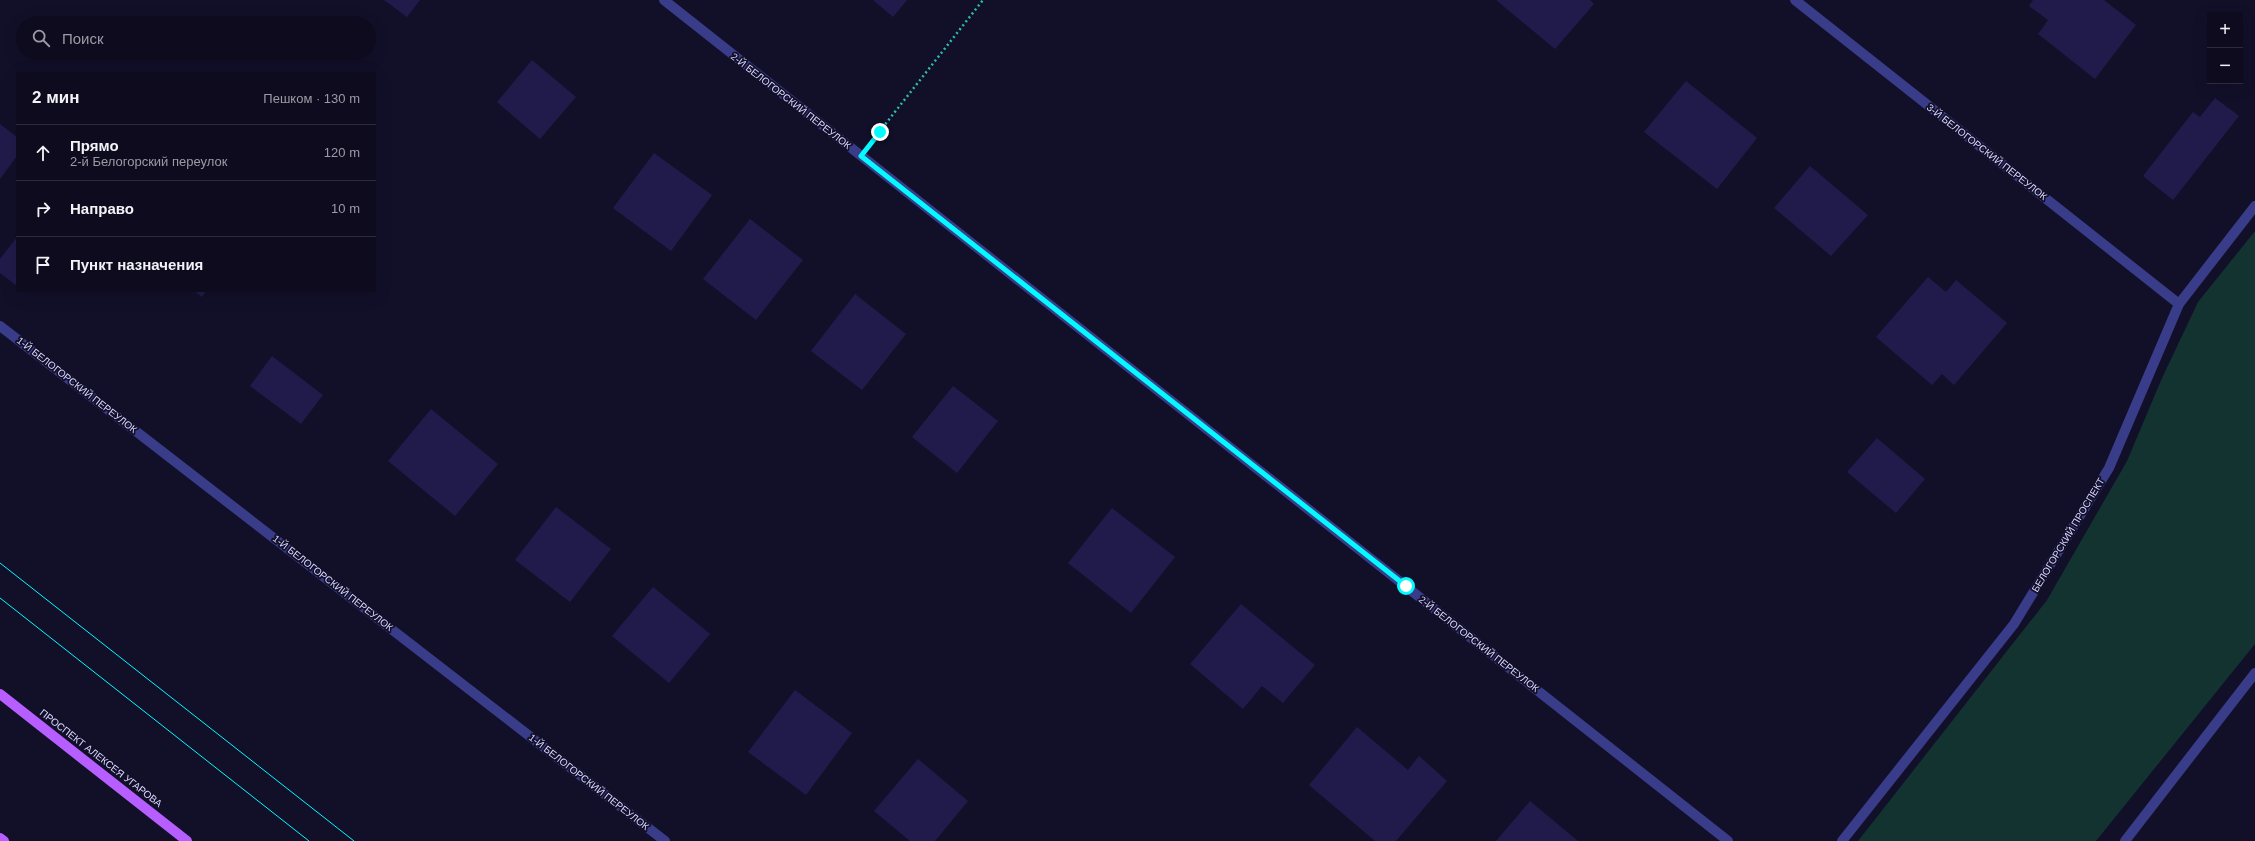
<!DOCTYPE html>
<html lang="ru">
<meta charset="utf-8">
<style>
:root{--surface:#0e0b1f;--page:#1c192c;--text:#f1f3f6;--muted:#9b9ba4;--line:#2e2b3d}
body{margin:0;font-family:Helvetica,sans-serif;background:var(--page);color:var(--text)}
.controls{position:absolute;right:12px;top:12px;display:grid;overflow:hidden;border-radius:0px;box-shadow:0 4px 16px #0002}
.controls button{width:36px;height:36px;display:grid;place-items:center;padding:0;border:0;border-bottom:1px solid var(--line);background:var(--surface);color:var(--text);font:20px sans-serif}
.stop{position:absolute;width:12px;height:12px;margin:-9px;border:3px solid #03faff;border-radius:50%;background:#fff}
.stop.end{background:#03faff;border-color:#fff;box-shadow:0 1px 4px #0008}
.list{margin:0;padding:0;list-style:none}
h2{display:flex;justify-content:space-between;align-items:center;height:52px;margin:0;padding:0 16px;font-size:17px}
h2 small{font-size:13px;font-weight:400;color:var(--muted)}
.list li{display:grid;grid-template-columns:26px 1fr auto;gap:12px;align-items:center;box-sizing:border-box;height:56px;padding:0 16px;border-top:1px solid var(--line)}
.list b{display:block;font-size:15px;white-space:nowrap}
.list p{margin:0;font-size:13px;white-space:nowrap;color:var(--muted)}
.list em{font-size:13px;font-style:normal;color:var(--muted)}
.icon{flex:none;width:22px;height:22px;fill:none;stroke:currentColor;stroke-width:2;stroke-linecap:round;stroke-linejoin:round}
.map{position:relative;flex:none;width:2255px;height:841px;overflow:hidden}
.search{position:absolute;background:var(--surface);box-shadow:0 4px 16px #0002;left:16px;top:16px;width:360px;height:44px;display:flex;align-items:center;gap:10px;box-sizing:border-box;padding:0 14px;border-radius:22px;color:var(--muted);font-size:15px}
.panel{position:absolute;background:var(--surface);box-shadow:0 4px 16px #0002;left:16px;top:72px;width:360px;height:220px;border-radius:0px}
.map>svg:first-child{display:block}
</style>
<div class="map">
<svg width="2255" height="841" viewBox="0 0 2255 841">
<rect width="100%" height="100%" fill="#120f29"/>
<polygon fill="#12332f" points="2255,231 2255,644 2096,841 1858,841 2047,600 2127,461 2162,378 2198,302"/>
<g fill="#201b4a">
<polygon points="384,0 420,0 407,17"/>
<polygon points="873,0 907,0 893,17"/>
<polygon points="1496,0 1590,0 1594,4 1555,49"/>
<polygon points="2033,0 2104,0 2136,25 2095,79 2038,34 2048,20 2029,6"/>
<polygon points="532,60 576,97 540,139 497,102"/>
<polygon points="1686,81 1757,138 1717,189 1644,132"/>
<polygon points="2215,98 2239,116 2173,200 2143,176 2193,112 2200,117"/>
<polygon points="0,124 17,137 17,156 0,179"/>
<polygon points="654,153 712,195 671,251 613,208"/>
<polygon points="1810,166 1868,215 1831,256 1774,208"/>
<polygon points="750,219 803,260 756,320 703,279"/>
<polygon points="17,237 17,286 0,273 0,259"/>
<polygon points="1928,277 1946,292 1956,280 2007,323 1954,385 1942,374 1932,385 1876,337"/>
<polygon points="194,291 206,291 202,297"/>
<polygon points="855,294 906,334 862,390 811,351"/>
<polygon points="272,356 323,395 301,424 250,386"/>
<polygon points="953,386 998,421 957,473 912,437"/>
<polygon points="431,409 498,464 455,516 388,461"/>
<polygon points="1877,438 1925,479 1896,513 1847,472"/>
<polygon points="556,507 611,549 570,602 515,560"/>
<polygon points="1112,508 1175,557 1131,613 1068,563"/>
<polygon points="653,587 710,634 669,683 612,636"/>
<polygon points="1241,604 1315,665 1283,703 1262,686 1243,709 1190,664"/>
<polygon points="795,690 852,733 806,795 748,752"/>
<polygon points="1357,727 1408,770 1419,756 1447,781 1396,841 1375,841 1309,785"/>
<polygon points="918,759 968,801 935,841 910,841 874,811"/>
<polygon points="1530,801 1578,841 1496,841"/>
</g>
<g fill="none" stroke-linecap="round" stroke-linejoin="round">
<polyline stroke="#2cbea9" stroke-width="2.5" stroke-dasharray="2 3" stroke-linecap="butt" points="876,136 983,0"/>
<g stroke="#393c89" stroke-width="10">
<polyline points="664,0 1728,841"/>
<polyline points="1795,0 2179,304"/>
<polyline points="0,326 665,841"/>
<polyline points="1842,841 2014,624 2109,468 2179,304 2255,206"/>
<polyline points="2125,841 2255,673"/>
</g>
<g stroke="#b65eff" stroke-width="10">
<polyline points="0,694 187,841"/>
<polyline points="0,838 4,841"/>
</g>
<g stroke="#03faff" stroke-width="1">
<polyline points="0,563 354,841"/>
<polyline points="0,598 309,841"/>
</g>
</g>
<g fill="none" stroke-linecap="round" stroke-linejoin="round">
<polyline stroke="#03faff" stroke-width="5" points="880,132 861,156 1406,586"/>
</g>
<g text-anchor="middle" dominant-baseline="central" stroke-width="3.5" stroke-linejoin="round" paint-order="stroke">
<g font-size="10" fill="#d8d7ff" stroke="#120f29">
<text transform="translate(791 101) rotate(38)">2-Й БЕЛОГОРСКИЙ ПЕРЕУЛОК</text>
<text transform="translate(1987 152) rotate(38)">3-Й БЕЛОГОРСКИЙ ПЕРЕУЛОК</text>
<text transform="translate(77 385) rotate(38)">1-Й БЕЛОГОРСКИЙ ПЕРЕУЛОК</text>
<text transform="translate(2068 535) rotate(-59)">БЕЛОГОРСКИЙ ПРОСПЕКТ</text>
<text transform="translate(333 583) rotate(38)">1-Й БЕЛОГОРСКИЙ ПЕРЕУЛОК</text>
<text transform="translate(1479 644) rotate(38)">2-Й БЕЛОГОРСКИЙ ПЕРЕУЛОК</text>
<text transform="translate(101 758) rotate(38)">ПРОСПЕКТ АЛЕКСЕЯ УГАРОВА</text>
<text transform="translate(589 782) rotate(38)">1-Й БЕЛОГОРСКИЙ ПЕРЕУЛОК</text>
</g>
</g>
</svg>
<div class="controls">
<button>+</button>
<button>−</button>
</div>
<div class="stop" style="left:1406px;top:586px"></div>
<div class="stop end" style="left:880px;top:132px"></div>
<div class="search"><svg class="icon" aria-label="search" viewBox="0 0 24 24"><circle cx="10" cy="10" r="6"/><path d="M15 15l6 6"/></svg>Поиск</div>
<section class="panel">
<h2>2 мин<small>Пешком · 130 m</small></h2>
<ul class="list">
<li><svg class="icon" aria-label="ahead" viewBox="0 0 24 24"><path d="M12 20V5M6 11l6-6 6 6"/></svg><div><b>Прямо</b><p>2-й Белогорский переулок</p></div><em>120 m</em></li>
<li><svg class="icon" aria-label="right" viewBox="0 0 24 24"><path d="M7 20v-9h11M14 6l5 5-5 5"/></svg><div><b>Направо</b></div><em>10 m</em></li>
<li><svg class="icon" aria-label="arrive" viewBox="0 0 24 24"><path d="M6 21V4h12l-3 4 3 4H6"/></svg><div><b>Пункт назначения</b></div></li>
</ul>
</section>
</div>
